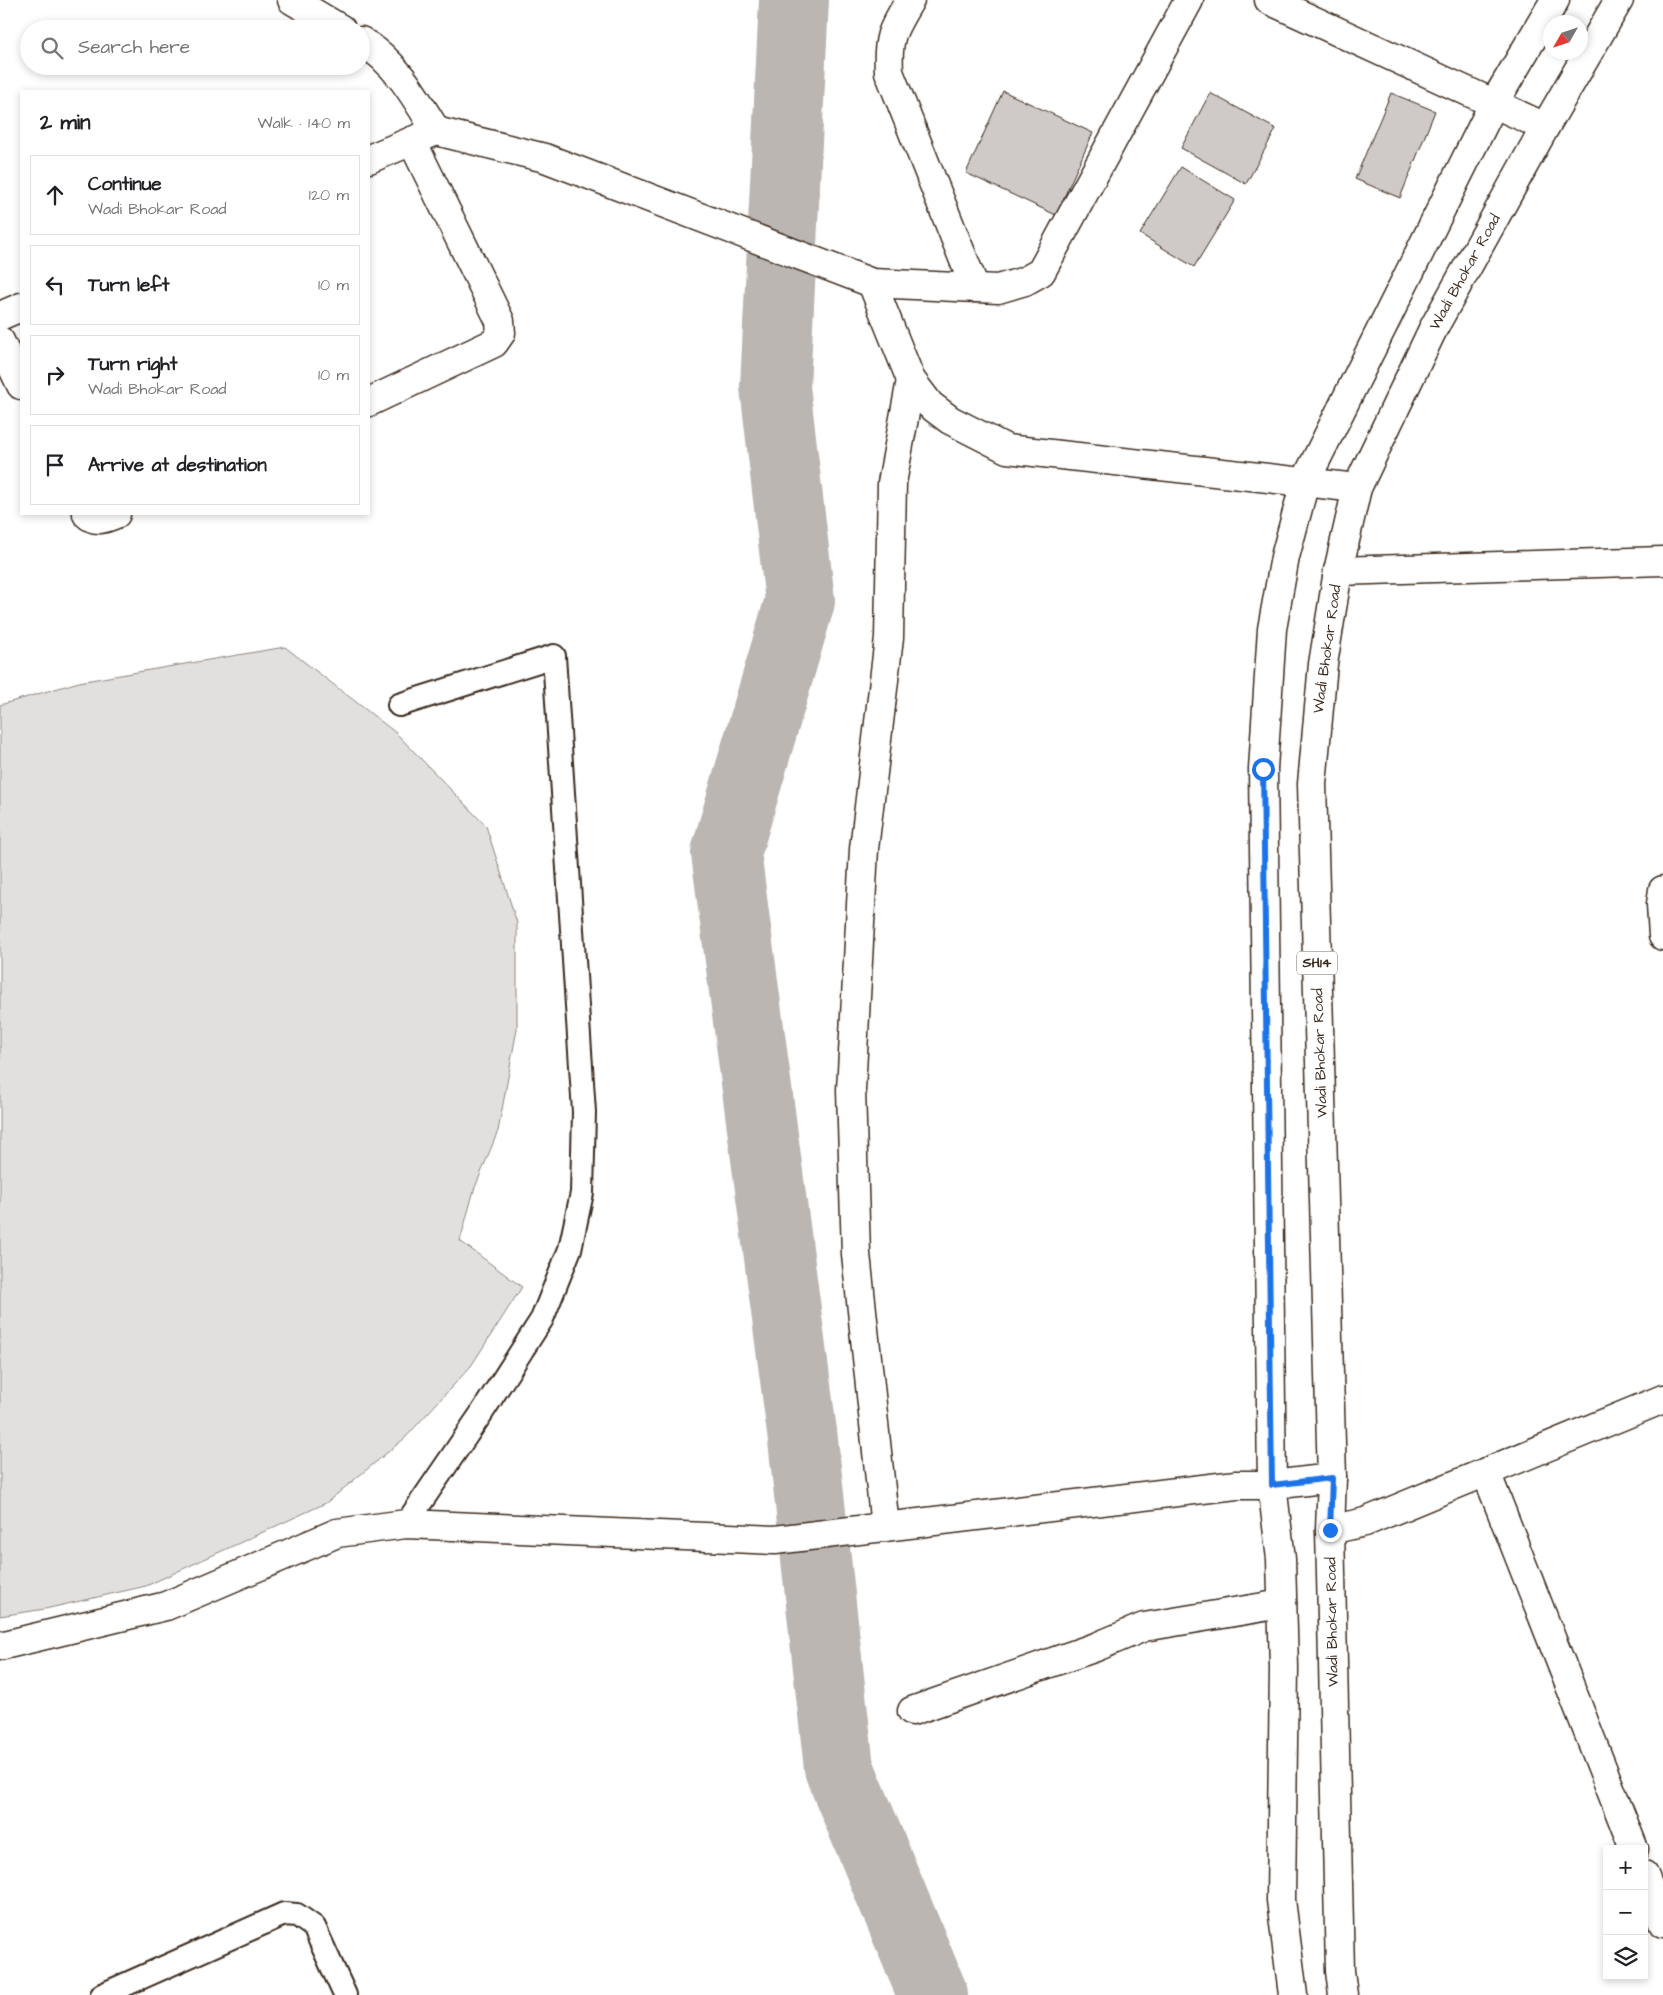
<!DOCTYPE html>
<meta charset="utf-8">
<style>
:root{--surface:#fff;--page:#f2f2f2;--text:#202124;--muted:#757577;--line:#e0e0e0}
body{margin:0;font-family:"Architects Daughter",sans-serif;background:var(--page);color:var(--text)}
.controls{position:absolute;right:15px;bottom:15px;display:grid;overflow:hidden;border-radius:0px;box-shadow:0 2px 8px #0003}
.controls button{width:45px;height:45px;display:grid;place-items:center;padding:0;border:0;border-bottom:1px solid var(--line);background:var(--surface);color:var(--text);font:25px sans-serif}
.compass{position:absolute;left:1543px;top:15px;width:45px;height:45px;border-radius:50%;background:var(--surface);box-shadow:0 2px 8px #0003;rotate:231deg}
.stop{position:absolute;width:15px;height:15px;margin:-11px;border:4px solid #1a73e8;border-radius:50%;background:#fff}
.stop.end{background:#1a73e8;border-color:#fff;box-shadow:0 1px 5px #0008}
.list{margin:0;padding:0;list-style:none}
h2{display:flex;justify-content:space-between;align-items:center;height:65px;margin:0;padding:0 20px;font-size:21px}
h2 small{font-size:16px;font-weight:400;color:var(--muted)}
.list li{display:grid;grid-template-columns:32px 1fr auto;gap:15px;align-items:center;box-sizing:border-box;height:80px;margin:0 10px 10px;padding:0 10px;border:1px solid var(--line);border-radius:0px}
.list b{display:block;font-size:19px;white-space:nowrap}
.list p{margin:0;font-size:16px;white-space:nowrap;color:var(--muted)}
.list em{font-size:16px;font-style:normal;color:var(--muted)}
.icon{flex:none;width:28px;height:28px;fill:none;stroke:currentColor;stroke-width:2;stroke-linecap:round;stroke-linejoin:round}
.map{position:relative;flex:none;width:1663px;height:1995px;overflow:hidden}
.search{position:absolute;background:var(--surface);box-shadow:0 2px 8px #0003;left:20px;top:20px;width:350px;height:55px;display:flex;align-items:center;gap:12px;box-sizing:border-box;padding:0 18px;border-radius:28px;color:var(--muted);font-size:19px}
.panel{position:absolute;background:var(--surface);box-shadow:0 2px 8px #0003;left:20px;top:90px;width:350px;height:425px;border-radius:0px}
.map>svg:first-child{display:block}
</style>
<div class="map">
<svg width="1663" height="1995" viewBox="0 0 1663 1995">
<rect width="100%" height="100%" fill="#fff"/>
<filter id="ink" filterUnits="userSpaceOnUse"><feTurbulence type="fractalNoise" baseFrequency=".02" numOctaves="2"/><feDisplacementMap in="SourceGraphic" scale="10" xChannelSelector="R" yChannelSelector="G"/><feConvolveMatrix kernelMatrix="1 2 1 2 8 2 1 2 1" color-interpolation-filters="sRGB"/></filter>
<g filter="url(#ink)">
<polygon fill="#e2e0de" stroke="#8e857e" points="285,647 396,733 486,826 517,923 517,1029 498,1131 474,1190 460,1241 522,1287 471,1366 405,1438 326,1503 146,1586 45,1609 0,1616 0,705 79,682"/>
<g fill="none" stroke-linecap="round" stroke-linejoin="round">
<polyline stroke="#bcb6b3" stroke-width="70" points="794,0 775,387 800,601 726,853 803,1440 839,1768 933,1995"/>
</g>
<g fill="#cfcac7" stroke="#3b2a1e">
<polygon points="1003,91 1093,133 1056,215 966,173"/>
<polygon points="1210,93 1276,129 1246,184 1181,148"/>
<polygon points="1391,93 1435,111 1400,198 1355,179"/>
<polygon points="1181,167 1235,200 1194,267 1140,234"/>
</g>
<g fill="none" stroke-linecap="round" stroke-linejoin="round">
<defs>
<g id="service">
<polyline points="399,705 554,656 584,1112 582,1193 570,1249 542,1319 481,1414 406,1524"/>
<polyline points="102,1995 284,1914 297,1915 314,1927 345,1995"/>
</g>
<g id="minor">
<polyline points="292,0 341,29"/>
<path d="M910 0C892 30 887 37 889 72L975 288"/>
<polyline points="1269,0 1545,127"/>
<path d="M361 41C396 61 416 98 436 131"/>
<polyline points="369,159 436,131 545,158 872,283 998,289 1025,281 1041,272 1189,0"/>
<polyline points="872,283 911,380 930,405 950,420 1007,449 1357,488"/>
<polyline points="0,316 21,307"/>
<polyline points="0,341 21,385"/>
<polyline points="369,402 494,343 501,333 500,321 412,141"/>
<path d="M87 514C96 523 106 518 116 514"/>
<polyline points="1338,571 1663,561"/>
<polyline points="1663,890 1661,904 1663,936"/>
<polyline points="1486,1472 1634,1849"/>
<polyline points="885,1527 856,1254 851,1090 864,849 889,638 892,483 911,380"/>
<polyline points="1330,1530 1365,1522 1663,1399"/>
<polyline points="0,1646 166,1606 337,1533 406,1524 775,1540 1236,1485 1272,1485 1332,1478"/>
<polyline points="912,1711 1096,1647 1144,1627 1282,1604"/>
<polyline points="1644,1875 1663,1923"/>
</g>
<g id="primary">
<polyline points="1293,1995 1281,1900 1284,1668 1281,1559 1272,1485 1263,769 1272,629 1285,557 1305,482 1493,105 1555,0"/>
<polyline points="1343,1995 1340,1971 1330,1530 1332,1478 1312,784 1323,664 1338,571 1357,488 1433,329 1545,127 1619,0"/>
</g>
</defs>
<use href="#service" stroke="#3b2a1e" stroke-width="26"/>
<use href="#minor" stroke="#3b2a1e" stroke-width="31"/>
<use href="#primary" stroke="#3b2a1e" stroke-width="31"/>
<use href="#service" stroke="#fff" stroke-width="22"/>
<use href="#minor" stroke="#fff" stroke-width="28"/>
<use href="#primary" stroke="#fff" stroke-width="28"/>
</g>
</g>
<g fill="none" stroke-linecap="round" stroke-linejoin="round" filter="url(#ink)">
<polyline stroke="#1a73e8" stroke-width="6" points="1263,769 1272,1485 1332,1478 1330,1530"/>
</g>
<g text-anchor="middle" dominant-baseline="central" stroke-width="4" stroke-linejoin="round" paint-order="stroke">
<rect fill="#fff" stroke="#766a62" stroke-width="1" x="1297" y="951.5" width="40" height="23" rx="4"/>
<g font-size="14" font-weight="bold" fill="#3b2a1e">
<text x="1317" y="963">SH14</text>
</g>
<g font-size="15" fill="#3b2a1e" stroke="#fff">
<text transform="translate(1465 272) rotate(-61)">Wadi Bhokar Road</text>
<text transform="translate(1327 649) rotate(-82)">Wadi Bhokar Road</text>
<text transform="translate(1320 1053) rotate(-92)">Wadi Bhokar Road</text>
<text transform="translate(1332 1622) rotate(-91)">Wadi Bhokar Road</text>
</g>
</g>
</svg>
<div class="controls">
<button>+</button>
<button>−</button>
<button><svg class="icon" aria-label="layers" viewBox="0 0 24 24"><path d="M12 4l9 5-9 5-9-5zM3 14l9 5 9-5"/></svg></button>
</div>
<svg class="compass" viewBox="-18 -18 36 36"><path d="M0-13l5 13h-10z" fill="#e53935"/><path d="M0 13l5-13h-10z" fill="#757577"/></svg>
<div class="stop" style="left:1263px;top:769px"></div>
<div class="stop end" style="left:1330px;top:1530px"></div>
<div class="search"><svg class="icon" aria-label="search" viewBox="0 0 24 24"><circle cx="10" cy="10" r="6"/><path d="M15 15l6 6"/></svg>Search here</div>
<section class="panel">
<h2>2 min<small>Walk · 140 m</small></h2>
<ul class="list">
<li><svg class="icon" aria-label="ahead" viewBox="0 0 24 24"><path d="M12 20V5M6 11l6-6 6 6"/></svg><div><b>Continue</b><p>Wadi Bhokar Road</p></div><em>120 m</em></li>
<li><svg class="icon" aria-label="left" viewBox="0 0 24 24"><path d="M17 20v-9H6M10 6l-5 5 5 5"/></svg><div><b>Turn left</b></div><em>10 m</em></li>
<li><svg class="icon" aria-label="right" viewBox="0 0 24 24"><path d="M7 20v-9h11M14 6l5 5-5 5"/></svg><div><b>Turn right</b><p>Wadi Bhokar Road</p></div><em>10 m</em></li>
<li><svg class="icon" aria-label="arrive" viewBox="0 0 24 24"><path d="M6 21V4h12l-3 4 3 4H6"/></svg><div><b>Arrive at destination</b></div></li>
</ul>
</section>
</div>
